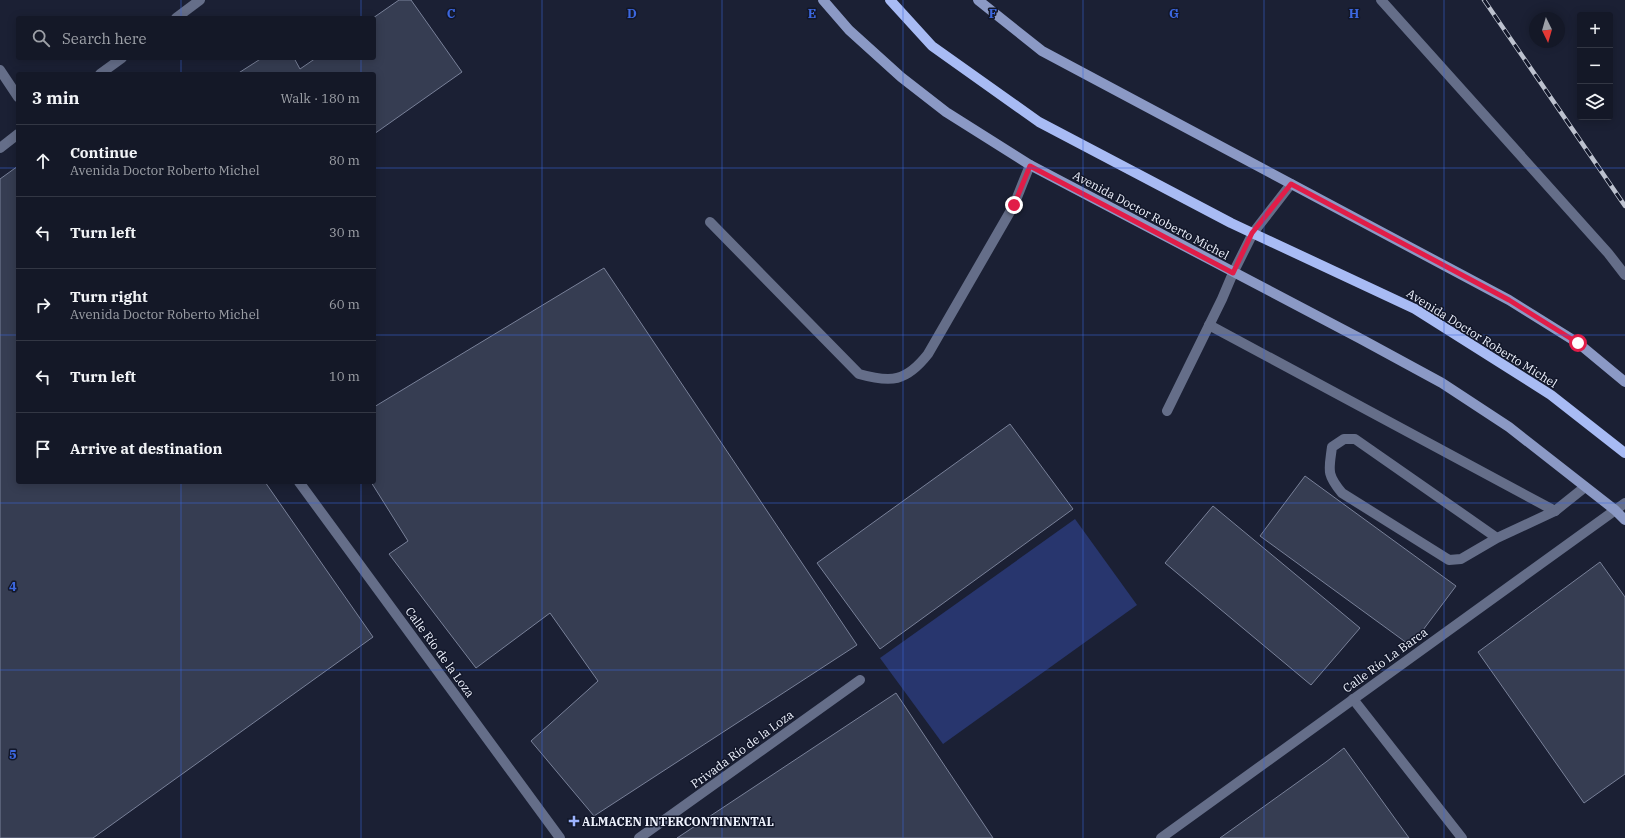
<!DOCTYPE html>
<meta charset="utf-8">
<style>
:root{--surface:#141827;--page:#212533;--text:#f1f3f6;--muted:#9da0a7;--line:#333744}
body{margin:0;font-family:"IBM Plex Serif",serif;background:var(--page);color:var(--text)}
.controls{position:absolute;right:12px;top:12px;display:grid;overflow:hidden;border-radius:4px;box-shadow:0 2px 10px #0003}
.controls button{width:36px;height:36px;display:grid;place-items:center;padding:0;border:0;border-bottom:1px solid var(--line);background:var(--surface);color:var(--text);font:20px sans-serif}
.compass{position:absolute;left:1529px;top:12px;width:36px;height:36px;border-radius:50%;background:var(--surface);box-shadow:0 2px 10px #0003;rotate:175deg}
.stop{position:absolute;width:12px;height:12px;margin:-9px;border:3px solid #e11d48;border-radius:50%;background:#fff}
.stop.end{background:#e11d48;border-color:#fff;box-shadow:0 1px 4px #0008}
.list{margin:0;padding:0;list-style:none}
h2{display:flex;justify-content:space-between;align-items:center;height:52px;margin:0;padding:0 16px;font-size:17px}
h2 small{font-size:13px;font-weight:400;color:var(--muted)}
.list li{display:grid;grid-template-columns:26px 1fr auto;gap:12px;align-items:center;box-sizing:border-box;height:72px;padding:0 16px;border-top:1px solid var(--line)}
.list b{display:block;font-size:15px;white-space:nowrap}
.list p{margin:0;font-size:13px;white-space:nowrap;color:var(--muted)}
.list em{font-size:13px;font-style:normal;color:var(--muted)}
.icon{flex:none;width:22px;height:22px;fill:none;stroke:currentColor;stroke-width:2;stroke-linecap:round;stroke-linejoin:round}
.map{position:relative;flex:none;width:1625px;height:838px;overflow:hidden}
.search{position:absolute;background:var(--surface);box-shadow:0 2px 10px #0003;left:16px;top:16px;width:360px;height:44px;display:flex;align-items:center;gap:10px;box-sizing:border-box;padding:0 14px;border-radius:4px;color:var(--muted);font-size:15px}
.panel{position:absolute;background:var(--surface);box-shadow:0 2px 10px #0003;left:16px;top:72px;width:360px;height:412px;border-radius:4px}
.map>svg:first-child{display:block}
</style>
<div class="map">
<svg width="1625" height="838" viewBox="0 0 1625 838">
<rect width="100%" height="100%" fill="#1b2034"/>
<polygon fill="#28366e" points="1075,519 1137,605 943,744 880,658"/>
<g fill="#363d52" stroke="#798199">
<polygon points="399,0 411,0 462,72 374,134 374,74 237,74 262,58 294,58 300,69 316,58 374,58 373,18"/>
<polygon points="18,166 18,482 265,482 373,637 93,838 0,838 0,179"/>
<polygon points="604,268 857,645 594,816 531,741 598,681 550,613 476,668 389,554 408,541 371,482 374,482 374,407"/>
<polygon points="1010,424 1073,509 880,649 817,563"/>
<polygon points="1305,476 1456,586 1411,646 1260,536"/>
<polygon points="1213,506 1360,628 1311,685 1165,563"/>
<polygon points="1600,562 1625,597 1625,774 1584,803 1478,652"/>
<polygon points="896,693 993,838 677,838"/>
<polygon points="1344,748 1409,838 1220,838 1326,762"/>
</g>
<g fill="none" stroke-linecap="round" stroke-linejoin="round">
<g stroke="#656e89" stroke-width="10">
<polyline points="1381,0 1608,253 1625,275"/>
<path d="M710 222 859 374C891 383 906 382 928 354L1014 205 1030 165"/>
<polyline points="1209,325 1555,511 1585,487"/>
<polyline points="1167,411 1222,299 1233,273 1253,233 1291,184"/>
<path d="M1497 538 1355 439H1344L1332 447C1329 470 1326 474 1342 493L1449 560 1461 559 1497 538 1555 511"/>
<polyline points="1353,699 1462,838"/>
<polyline points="639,838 860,680"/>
</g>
<g stroke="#656e89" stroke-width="10">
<polyline points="176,18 200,0"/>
<polyline points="0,70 18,97"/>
<polyline points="100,74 122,58"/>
<polyline points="0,148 18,134"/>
<polyline points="299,482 560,838"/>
<polyline points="1161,838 1625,503"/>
</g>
<g stroke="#8b99c5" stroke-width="10">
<polyline points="823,0 849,30 901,77 946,112 1030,165 1361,339 1442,383 1509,427 1615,510 1625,520"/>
<polyline points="978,0 1042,51 1509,300 1578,343 1625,382"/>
</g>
<polyline stroke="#a8bbf4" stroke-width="10" points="890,0 932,46 1039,122 1231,223 1415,309 1551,395 1625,453"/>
<defs>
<polyline id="rail" points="1484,0 1625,206"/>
</defs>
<use href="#rail" stroke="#bcc1ce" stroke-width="4.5"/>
<use href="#rail" stroke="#12172a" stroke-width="3" stroke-dasharray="9" stroke-linecap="butt"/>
</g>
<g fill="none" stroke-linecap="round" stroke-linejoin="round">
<polyline stroke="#e11d48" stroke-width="5" points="1014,205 1030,166 1233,273 1252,233 1291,184 1509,300 1578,343"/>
</g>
<path fill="none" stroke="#3c67de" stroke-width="1" stroke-opacity="0.55" d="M181 0V18M361 0V18M542 0V838M722 0V838M903 0V838M1083 0V838M1264 0V838M1444 0V838M181 58V74M361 58V74M0 168H18M374 168H1625M0 335H18M374 335H1625M181 482V838M361 482V838M0 503H1625M0 670H1625"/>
<path fill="#9db4fd" stroke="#12172a" stroke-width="1.5" d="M572 815h4v4h4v4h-4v4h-4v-4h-4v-4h4z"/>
<g text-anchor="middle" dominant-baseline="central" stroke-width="3" stroke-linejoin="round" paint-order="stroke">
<g font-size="12" fill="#eff3fe" stroke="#12172a">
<text transform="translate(1151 215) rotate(28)">Avenida Doctor Roberto Michel</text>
<text transform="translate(1482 338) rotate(32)">Avenida Doctor Roberto Michel</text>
<text transform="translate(440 652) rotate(54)">Calle Río de la Loza</text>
<text transform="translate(1385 660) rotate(-36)">Calle Río La Barca</text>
<text transform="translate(742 749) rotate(-36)">Privada Río de la Loza</text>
</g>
<g font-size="12" font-weight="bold" fill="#eff3fe" stroke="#12172a" text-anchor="start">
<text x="582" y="821">ALMACEN INTERCONTINENTAL</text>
</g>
</g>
<g font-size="13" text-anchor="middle" font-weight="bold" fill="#3c67de" stroke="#12172a" stroke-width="3" stroke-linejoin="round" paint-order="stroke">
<text x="451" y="18">C</text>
<text x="632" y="18">D</text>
<text x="812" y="18">E</text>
<text x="993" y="18">F</text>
<text x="1174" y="18">G</text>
<text x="1354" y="18">H</text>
<text x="13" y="591">4</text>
<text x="13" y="759">5</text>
</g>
</svg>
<div class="controls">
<button>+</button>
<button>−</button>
<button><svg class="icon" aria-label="layers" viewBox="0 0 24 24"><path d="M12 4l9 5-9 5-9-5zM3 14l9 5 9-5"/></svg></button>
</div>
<svg class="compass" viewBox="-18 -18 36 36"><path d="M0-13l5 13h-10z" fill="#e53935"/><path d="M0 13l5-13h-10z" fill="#9da0a7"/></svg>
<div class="stop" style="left:1578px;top:343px"></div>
<div class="stop end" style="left:1014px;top:205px"></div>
<div class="search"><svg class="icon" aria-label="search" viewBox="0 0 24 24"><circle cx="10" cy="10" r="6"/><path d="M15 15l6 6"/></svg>Search here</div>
<section class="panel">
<h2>3 min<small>Walk · 180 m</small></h2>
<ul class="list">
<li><svg class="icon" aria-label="ahead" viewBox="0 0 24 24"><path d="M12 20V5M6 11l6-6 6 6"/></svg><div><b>Continue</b><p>Avenida Doctor Roberto Michel</p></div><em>80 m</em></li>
<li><svg class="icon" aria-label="left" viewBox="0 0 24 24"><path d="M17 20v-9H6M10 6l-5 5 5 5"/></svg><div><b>Turn left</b></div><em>30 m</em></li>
<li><svg class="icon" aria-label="right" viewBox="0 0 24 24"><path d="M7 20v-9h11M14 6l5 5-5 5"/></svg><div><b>Turn right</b><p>Avenida Doctor Roberto Michel</p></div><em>60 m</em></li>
<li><svg class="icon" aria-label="left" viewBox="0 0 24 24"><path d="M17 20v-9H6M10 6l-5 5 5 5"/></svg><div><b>Turn left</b></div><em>10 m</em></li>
<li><svg class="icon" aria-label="arrive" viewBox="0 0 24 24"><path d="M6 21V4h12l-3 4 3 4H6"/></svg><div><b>Arrive at destination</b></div></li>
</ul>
</section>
</div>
